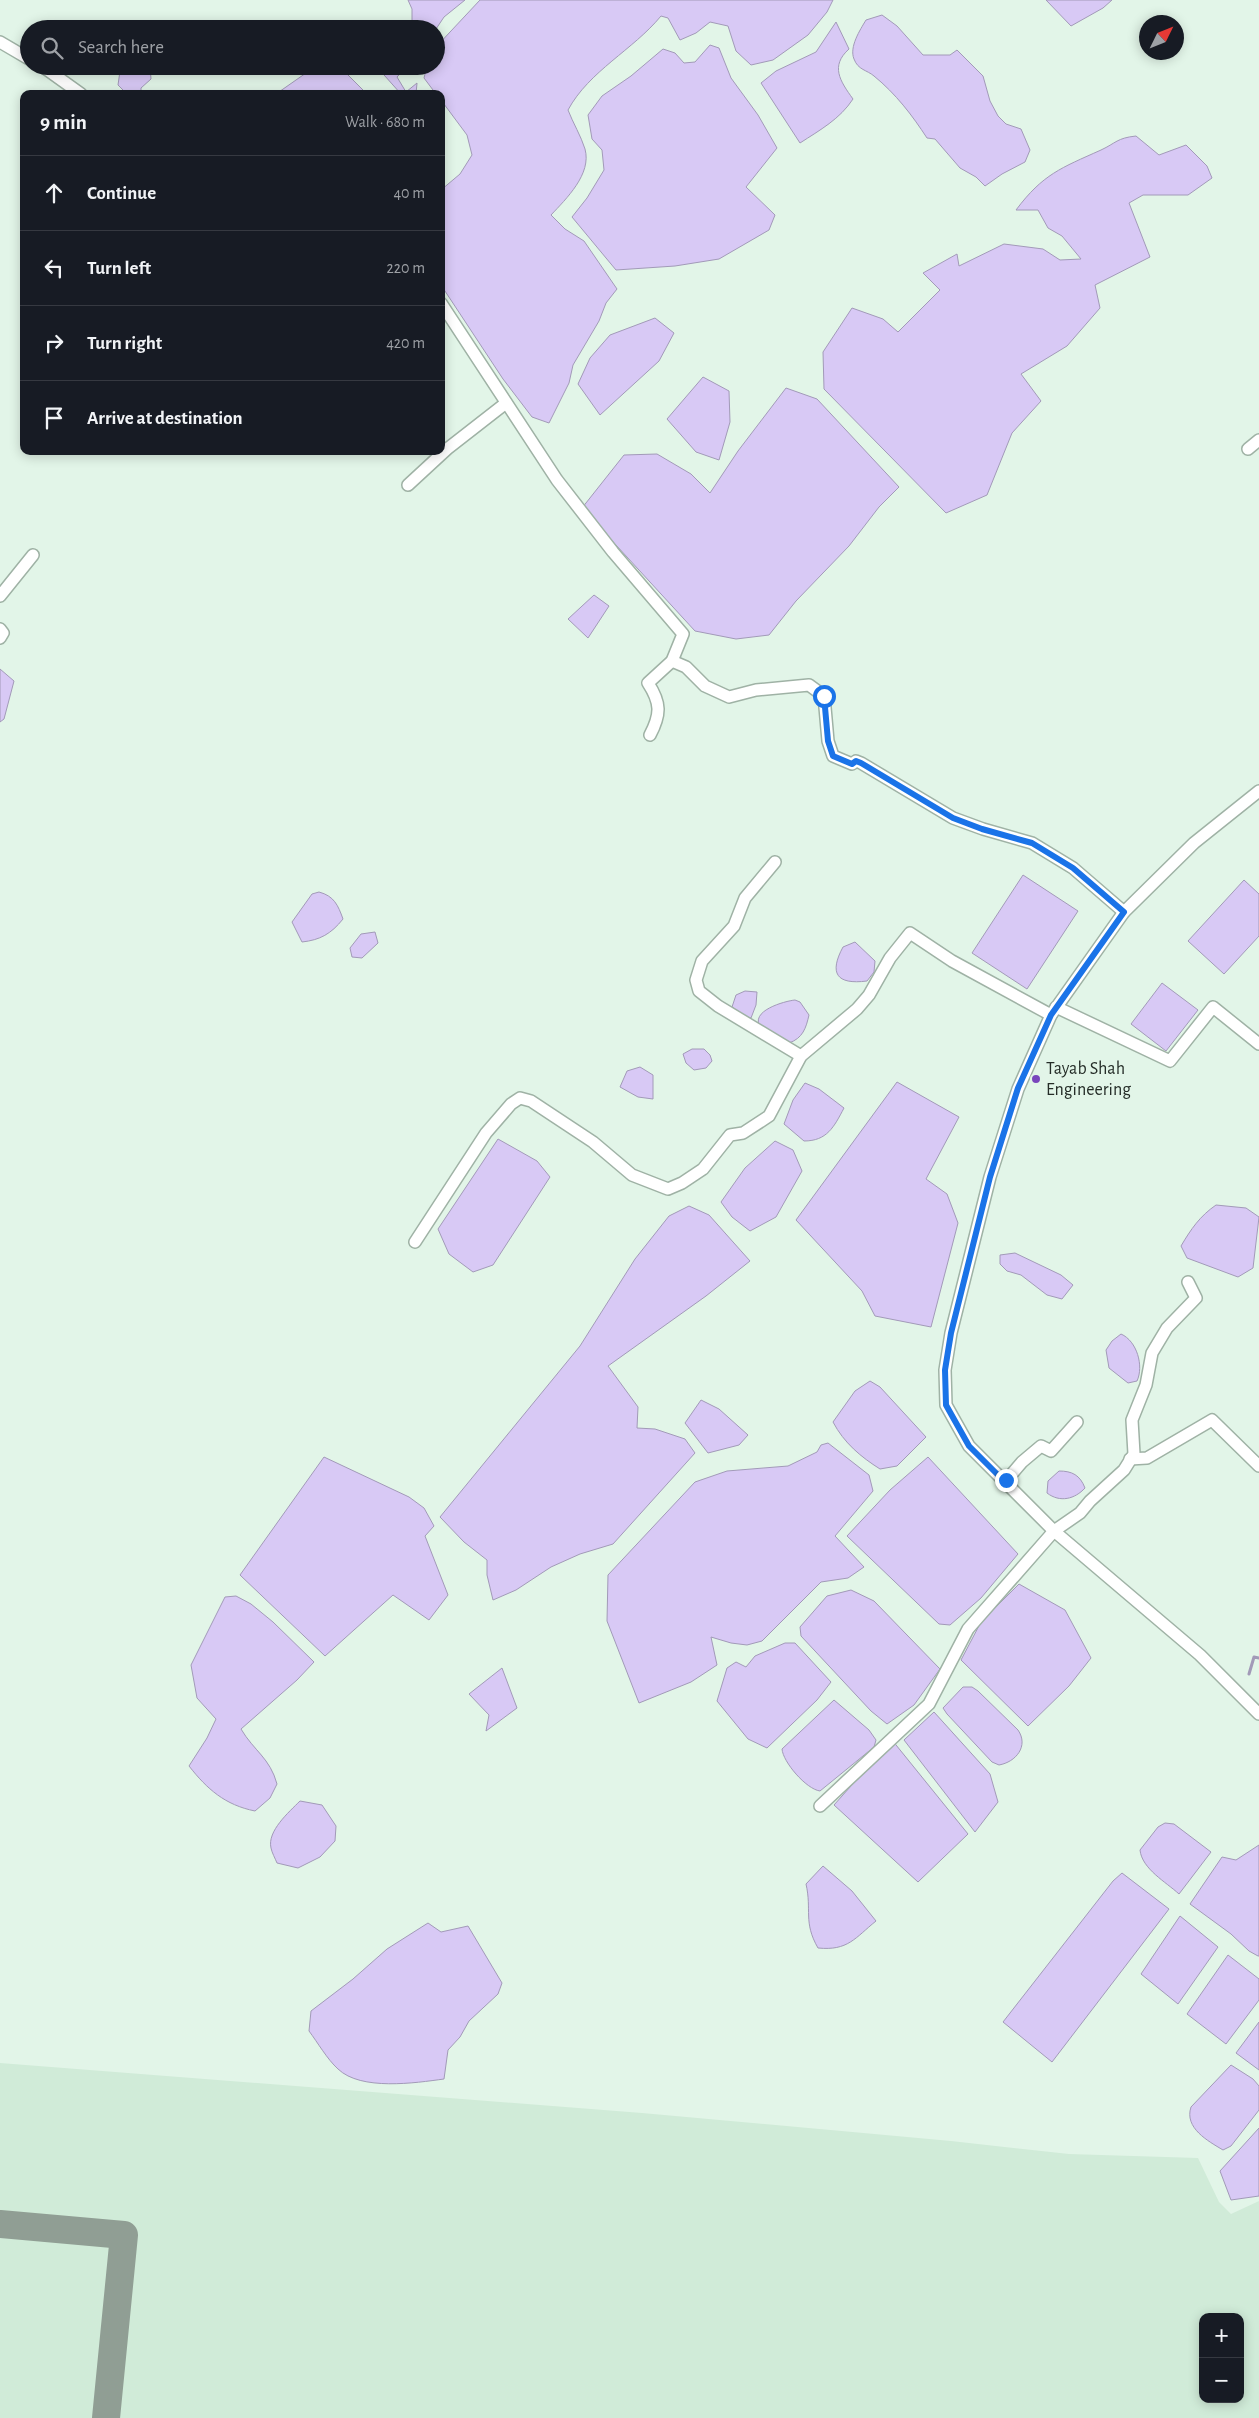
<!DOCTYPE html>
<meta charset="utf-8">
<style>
:root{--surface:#171b24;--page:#20242c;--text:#f1f3f6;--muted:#9ea1a6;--line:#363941}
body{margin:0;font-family:"Alegreya Sans",sans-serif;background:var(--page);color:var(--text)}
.controls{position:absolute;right:15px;bottom:15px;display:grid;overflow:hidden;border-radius:10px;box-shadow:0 2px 12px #0003}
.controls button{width:45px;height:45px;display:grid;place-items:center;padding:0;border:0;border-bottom:1px solid var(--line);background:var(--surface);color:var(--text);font:25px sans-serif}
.compass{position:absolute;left:1139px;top:15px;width:45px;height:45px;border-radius:50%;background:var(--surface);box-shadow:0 2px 12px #0003;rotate:47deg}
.stop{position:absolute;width:15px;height:15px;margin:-11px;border:4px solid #1a73e8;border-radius:50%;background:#fff}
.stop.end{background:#1a73e8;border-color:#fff;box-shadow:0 1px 5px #0008}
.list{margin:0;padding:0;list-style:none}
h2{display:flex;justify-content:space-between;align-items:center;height:65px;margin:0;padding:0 20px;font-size:21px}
h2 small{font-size:16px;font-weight:400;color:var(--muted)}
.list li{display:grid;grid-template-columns:32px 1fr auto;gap:15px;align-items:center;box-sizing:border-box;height:75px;padding:0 20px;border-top:1px solid var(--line)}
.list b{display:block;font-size:19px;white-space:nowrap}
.list em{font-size:16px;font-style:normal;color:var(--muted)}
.icon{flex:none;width:28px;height:28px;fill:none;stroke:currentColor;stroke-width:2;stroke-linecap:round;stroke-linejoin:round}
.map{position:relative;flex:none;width:1259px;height:2418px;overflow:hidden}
.search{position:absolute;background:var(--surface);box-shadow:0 2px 12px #0003;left:20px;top:20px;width:425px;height:55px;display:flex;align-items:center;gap:12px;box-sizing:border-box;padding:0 18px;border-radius:28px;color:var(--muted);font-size:19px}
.panel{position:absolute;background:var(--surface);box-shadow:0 2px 12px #0003;left:20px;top:90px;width:425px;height:365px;border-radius:10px}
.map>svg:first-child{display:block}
</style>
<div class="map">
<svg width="1259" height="2418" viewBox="0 0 1259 2418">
<rect width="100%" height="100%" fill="#e2f5e8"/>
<path fill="#d0ebd8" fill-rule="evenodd" d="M0 2063 642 2113 951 2141 1069 2154 1198 2158 1219 2202 1231 2214 1259 2201V2418H0ZM1203 2317H1240V2399H1203Z"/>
<g fill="#d8c9f5" stroke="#a29ab8">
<polygon points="408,0 465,0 444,17 436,29 412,29 412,9"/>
<path d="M480 0H833L827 12 808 35 773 60 751 65 736 51 728 26 710 22 696 33 680 40 668 18 661 16C633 50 589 71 568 110 573 123 581 136 585 149 592 174 566 199 551 215L565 229 584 241 617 289 606 303 599 321 573 365 569 383 549 423 532 417 503 379 441 285V190L460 174 472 155 467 135 441 100V94H436L424 78 427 66H436V47Z"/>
<polygon points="1046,0 1112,0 1103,8 1071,26"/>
<path d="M882 15 897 26 923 55H950L957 50 983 76 990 101 998 116 1006 124 1021 129 1030 150 1025 162 1002 174 985 186 976 177 960 168 935 139 927 138C912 115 896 94 874 76 867 70 858 70 854 59 849 47 860 30 866 20Z"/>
<path d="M836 22 849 49C830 66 840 81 853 99 840 119 820 130 800 143L761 83 776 71 816 52Z"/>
<polygon points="710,45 719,48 731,78 758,115 777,148 746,187 775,215 769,230 719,259 675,266 616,270 572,217 587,198 604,170 602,150 592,139 588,115 602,96 631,76 663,49 675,53 684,63 695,62"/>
<polygon points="126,66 150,66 151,79 141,88 141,94 127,94 118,85 120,71"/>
<polygon points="316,66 339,66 364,91 361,94 276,94"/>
<polygon points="376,66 407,66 397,77 406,92 417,83 416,94 401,94"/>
<path d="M1136 136 1159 155 1186 145 1207 166 1212 178 1188 195H1143L1129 203 1150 257 1095 285 1100 308 1067 346 1021 374 1041 401 1012 433 987 495 946 513 824 389 823 352 852 308 883 319 898 332 940 290 923 273 957 254 959 266 1004 244 1043 249 1060 260 1081 259 1062 236 1048 228 1038 210H1016C1043 174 1061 168 1101 150 1116 143 1117 138 1136 136Z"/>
<polygon points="655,318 674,333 659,361 600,415 578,384 590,358 610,335"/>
<polygon points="703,377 729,391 730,422 719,460 696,452 667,419"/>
<polygon points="786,388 817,399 899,487 879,507 849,546 796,601 769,635 736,639 695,631 582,508 624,455 657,454 691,474 710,493 738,451"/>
<polygon points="594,595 609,606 588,638 568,619"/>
<polygon points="0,669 14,681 4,719 0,722"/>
<polygon points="1023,875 1078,911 1027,989 972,953"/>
<polygon points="1244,880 1259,894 1259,936 1224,974 1188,941"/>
<path d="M319 892C334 896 338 905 343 919 331 934 320 940 302 942L292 922 312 894Z"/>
<polygon points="375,932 378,943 362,958 352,957 350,948 361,934"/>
<path d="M855 942 875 961 874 972 867 981C836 985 829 973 843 947Z"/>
<polygon points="1162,983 1198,1010 1166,1051 1131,1024"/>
<polygon points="745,991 757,992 756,1005 751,1018 746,1017 732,1007 736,995"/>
<path d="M795 1000 800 1002 809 1015C806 1028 803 1038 789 1043 781 1039 766 1035 761 1028 748 1011 785 1001 795 1000Z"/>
<polygon points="692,1049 704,1049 710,1055 712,1061 706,1068 694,1070 686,1063 683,1054"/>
<polygon points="640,1067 653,1075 653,1099 638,1097 620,1087 627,1071"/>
<polygon points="897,1082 959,1117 926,1179 947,1194 958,1223 931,1327 875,1316 862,1291 796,1220"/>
<path d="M805 1083 819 1089 844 1108C834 1127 827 1141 804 1141L784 1124 793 1100Z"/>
<polygon points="498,1139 537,1161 550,1177 493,1265 473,1272 449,1254 438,1229"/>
<polygon points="775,1141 793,1150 802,1171 776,1217 750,1231 732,1217 721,1202 745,1168"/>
<path d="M1216 1205 1246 1208 1259 1217 1253 1268 1238 1277 1187 1258 1181 1246C1191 1229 1200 1216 1216 1205Z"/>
<polygon points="689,1206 709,1215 750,1261 706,1296 608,1366 638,1407 637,1428 655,1429 685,1439 695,1453 613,1544 580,1554 551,1567 516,1590 493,1600 487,1575 487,1560 464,1542 440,1517 580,1346 635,1259 669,1216"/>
<polygon points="1015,1253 1061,1275 1073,1285 1062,1299 1047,1295 1021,1275 1007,1271 1000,1264 1000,1255"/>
<path d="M1121 1334C1137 1341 1144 1366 1137 1381L1128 1383 1109 1368 1106 1350 1112 1341Z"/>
<path d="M870 1381 880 1387 926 1437 897 1466 880 1469C861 1457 844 1443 833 1422L855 1391Z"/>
<polygon points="701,1400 719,1409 748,1435 739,1445 708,1453 685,1423"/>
<polygon points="828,1443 869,1475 873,1491 835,1536 864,1567 848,1578 821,1582 762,1641 747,1645 731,1643 711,1637 717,1665 691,1682 639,1703 607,1621 608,1575 695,1482 727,1471 788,1466 817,1452 821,1445"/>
<polygon points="324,1457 409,1497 424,1508 434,1526 425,1536 448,1595 429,1620 393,1595 325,1656 240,1575"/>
<polygon points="928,1457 1018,1554 981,1598 950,1625 939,1624 847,1536 890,1490"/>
<path d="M1059 1471C1072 1471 1080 1475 1085 1488 1075 1499 1060 1503 1047 1493L1048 1481Z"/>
<polygon points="1019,1584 1065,1610 1091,1658 1069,1686 1028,1726 961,1660 981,1622"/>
<polygon points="851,1590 874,1601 940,1669 914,1705 887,1724 871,1711 801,1636 800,1627 827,1596"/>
<path d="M236 1596 251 1604 273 1622 314 1662 297 1680 241 1729C254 1751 270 1758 277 1784L270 1798 255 1811C225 1805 207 1789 189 1766L207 1738 216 1719 197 1698 191 1665 225 1597Z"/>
<polygon points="785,1643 795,1643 831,1682 817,1700 767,1748 748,1739 717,1701 727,1668 736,1662 746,1667 755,1656"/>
<polygon points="502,1668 517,1708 486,1731 489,1715 469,1694"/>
<path d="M963 1687H972L978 1691 1018 1730C1029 1746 1016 1762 999 1765L992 1762 947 1714 943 1708Z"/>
<path d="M834 1700 869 1730 876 1740 874 1747 820 1791C806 1789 783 1762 782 1749Z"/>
<polygon points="934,1712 990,1774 998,1802 975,1832 904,1740"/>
<polygon points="892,1740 968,1834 918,1882 834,1805"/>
<path d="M300 1801 322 1805 336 1826 335 1841 320 1857 298 1868 277 1863C275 1858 272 1853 271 1848 267 1831 289 1812 300 1801Z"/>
<path d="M1165 1823 1174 1824 1211 1852 1179 1894C1166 1882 1142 1869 1140 1850L1158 1827Z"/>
<polygon points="1259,1845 1259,1956 1258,1956 1249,1951 1231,1934 1190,1904 1222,1857 1236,1860"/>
<path d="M823 1866 852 1891 876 1921C855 1938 848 1951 818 1948 803 1922 812 1910 806 1884Z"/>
<polygon points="1122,1873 1169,1909 1052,2062 1003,2022 1113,1881"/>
<polygon points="1180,1916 1218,1947 1178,2004 1141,1974"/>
<path d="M428 1923 441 1932 468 1926 502 1983 498 1994 469 2021 460 2037 448 2050 444 2079C415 2083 361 2091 338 2069 327 2059 318 2043 309 2031L311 2011 353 1979 387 1949Z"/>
<polygon points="1228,1955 1259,1979 1259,2000 1226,2044 1187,2014"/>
<polygon points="1259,2022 1259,2070 1236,2053"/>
<path d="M1231 2065 1253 2079 1259 2086V2110L1231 2146 1223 2150C1208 2141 1184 2128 1191 2107Z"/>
<polygon points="1259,2128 1259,2196 1231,2200 1220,2171"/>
</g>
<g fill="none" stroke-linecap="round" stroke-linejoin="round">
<polyline stroke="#a29ab8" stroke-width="3" points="1249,1674 1254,1657 1259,1658"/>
<polyline stroke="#909e94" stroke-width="28" points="0,2224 124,2235 106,2418"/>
<defs>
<g id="street">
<polyline points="0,42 29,59"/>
<polyline points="42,66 81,94"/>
<path d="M441 303 557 480 613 552 683 634 672 661 648 683C661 703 661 714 650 735"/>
<polyline points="1248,449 1259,440"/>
<polyline points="408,485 447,449 506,403"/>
<polyline points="0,596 33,555"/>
<polyline points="0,629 3,633 0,638"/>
<polyline points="672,661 686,667 705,686 729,697 756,690 809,685 824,696 828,741 833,756 852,764 856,761 861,763 953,818 983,829 1032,843 1073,868 1124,912"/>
<polyline points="1259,791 1194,843 1124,912 1051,1015 1018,1089 990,1177 951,1333 945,1370 946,1405 969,1446 1054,1531 1200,1655 1259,1714"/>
<polyline points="775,862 745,898 734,926 702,961 696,980 699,991 718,1006 801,1056"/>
<polyline points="1056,1007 1170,1061 1213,1007 1259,1044"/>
<polyline points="415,1242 486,1133 511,1104 520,1098 531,1101 593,1142 632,1175 668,1189 682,1183 703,1169 730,1135 743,1133 769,1116 801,1056 857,1009 869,995 890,958 910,933 952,961 1051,1015"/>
<polyline points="1130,1459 1147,1458 1212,1420 1259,1466"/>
<polyline points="1005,1482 1022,1462 1041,1446 1051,1451 1077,1422"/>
<polyline points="820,1806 929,1704 968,1629 1054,1531 1080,1513 1090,1501 1124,1470 1134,1454 1132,1420 1146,1385 1152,1353 1167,1328 1196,1298 1188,1282"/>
</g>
</defs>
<use href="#street" stroke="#9fb2a5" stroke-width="14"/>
<use href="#street" stroke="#fff" stroke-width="11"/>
</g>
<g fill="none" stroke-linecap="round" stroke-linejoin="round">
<polyline stroke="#1a73e8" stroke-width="6" points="824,696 828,741 833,756 852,764 856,761 861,763 953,818 982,829 1032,843 1073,868 1124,912 1051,1015 1018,1088 990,1177 951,1333 945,1370 946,1405 969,1446 1005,1482 1006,1480"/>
</g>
<circle fill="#7945bc" stroke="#e2f5e8" stroke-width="2" cx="1036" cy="1079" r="5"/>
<g text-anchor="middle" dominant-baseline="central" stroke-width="5" stroke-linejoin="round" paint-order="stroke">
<g font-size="18" fill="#252d28" stroke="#e2f5e8" text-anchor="start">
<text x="1046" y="1069">Tayab Shah<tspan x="1046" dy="21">Engineering</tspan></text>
</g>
</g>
</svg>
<div class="controls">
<button>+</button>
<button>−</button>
</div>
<svg class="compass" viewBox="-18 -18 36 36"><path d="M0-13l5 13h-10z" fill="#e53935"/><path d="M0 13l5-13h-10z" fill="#9ea1a6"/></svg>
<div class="stop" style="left:824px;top:696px"></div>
<div class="stop end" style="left:1006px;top:1480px"></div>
<div class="search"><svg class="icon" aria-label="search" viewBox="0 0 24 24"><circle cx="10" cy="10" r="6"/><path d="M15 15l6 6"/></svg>Search here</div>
<section class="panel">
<h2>9 min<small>Walk · 680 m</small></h2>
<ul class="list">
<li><svg class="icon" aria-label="ahead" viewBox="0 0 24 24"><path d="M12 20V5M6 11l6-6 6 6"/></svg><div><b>Continue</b></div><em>40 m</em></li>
<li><svg class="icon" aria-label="left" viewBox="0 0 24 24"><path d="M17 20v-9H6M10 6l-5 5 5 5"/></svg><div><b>Turn left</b></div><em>220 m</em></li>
<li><svg class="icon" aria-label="right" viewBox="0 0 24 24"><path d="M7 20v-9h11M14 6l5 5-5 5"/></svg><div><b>Turn right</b></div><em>420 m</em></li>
<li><svg class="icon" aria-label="arrive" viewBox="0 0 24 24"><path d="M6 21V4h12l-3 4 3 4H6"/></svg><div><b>Arrive at destination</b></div></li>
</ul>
</section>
</div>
